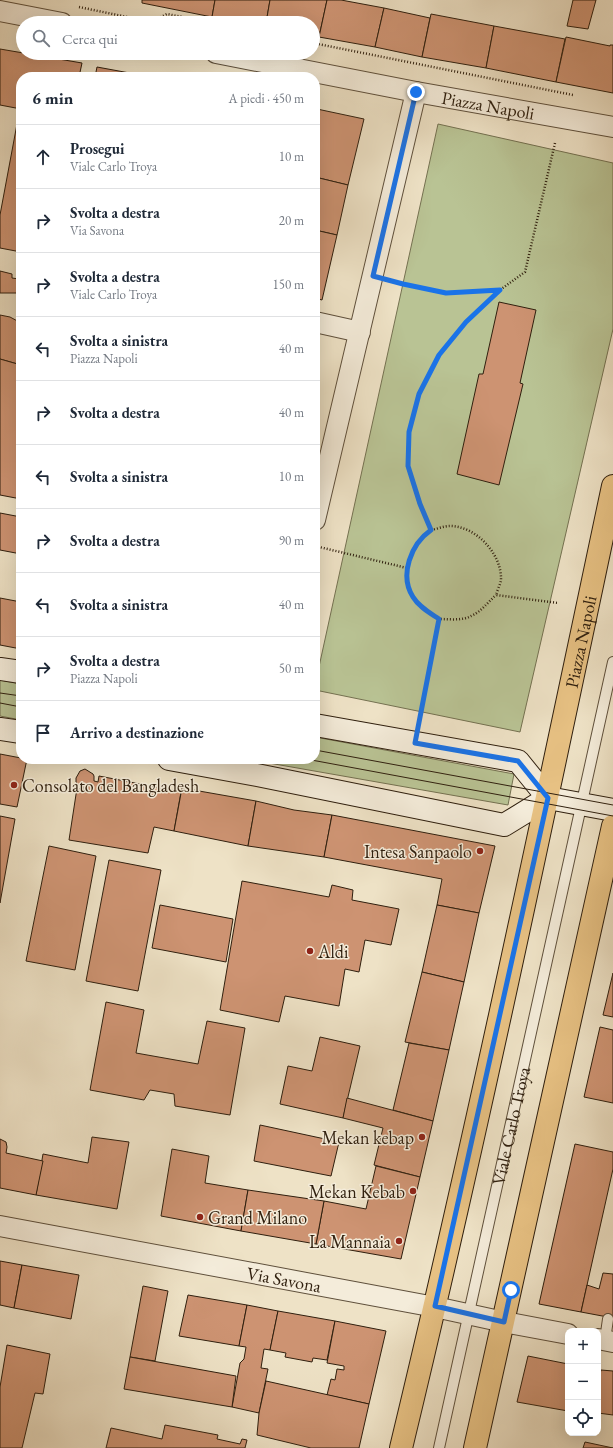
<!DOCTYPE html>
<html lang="it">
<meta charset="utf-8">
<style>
:root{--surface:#fff;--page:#f2f2f3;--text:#1f2937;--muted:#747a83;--line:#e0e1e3}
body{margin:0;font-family:"EB Garamond",serif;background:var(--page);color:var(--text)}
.controls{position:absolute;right:12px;bottom:12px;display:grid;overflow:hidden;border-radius:8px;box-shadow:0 4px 16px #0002}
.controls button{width:36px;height:36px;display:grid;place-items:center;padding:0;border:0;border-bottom:1px solid var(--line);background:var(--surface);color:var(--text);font:20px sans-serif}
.stop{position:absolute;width:12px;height:12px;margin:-9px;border:3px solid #1a73e8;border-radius:50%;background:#fff}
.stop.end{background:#1a73e8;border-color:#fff;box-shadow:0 1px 4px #0008}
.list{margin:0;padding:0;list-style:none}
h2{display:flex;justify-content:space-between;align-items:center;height:52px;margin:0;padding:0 16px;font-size:17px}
h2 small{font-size:13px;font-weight:400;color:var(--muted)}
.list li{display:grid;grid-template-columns:26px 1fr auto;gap:12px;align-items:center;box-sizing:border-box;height:64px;padding:0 16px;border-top:1px solid var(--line)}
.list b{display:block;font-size:15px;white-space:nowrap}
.list p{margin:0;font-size:13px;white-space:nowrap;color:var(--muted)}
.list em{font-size:13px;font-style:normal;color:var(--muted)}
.icon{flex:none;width:22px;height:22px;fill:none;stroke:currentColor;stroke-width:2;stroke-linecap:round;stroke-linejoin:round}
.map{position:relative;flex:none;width:613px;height:1448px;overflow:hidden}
.search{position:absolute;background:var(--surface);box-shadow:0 4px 16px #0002;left:16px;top:16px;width:304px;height:44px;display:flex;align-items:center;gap:10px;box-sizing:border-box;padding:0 14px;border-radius:22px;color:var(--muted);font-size:15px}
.panel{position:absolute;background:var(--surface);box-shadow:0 4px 16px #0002;left:16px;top:72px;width:304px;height:692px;border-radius:16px}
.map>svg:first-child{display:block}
</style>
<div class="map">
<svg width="613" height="1448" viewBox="0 0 613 1448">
<rect width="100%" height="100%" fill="#eee2c6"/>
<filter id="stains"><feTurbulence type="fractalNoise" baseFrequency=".005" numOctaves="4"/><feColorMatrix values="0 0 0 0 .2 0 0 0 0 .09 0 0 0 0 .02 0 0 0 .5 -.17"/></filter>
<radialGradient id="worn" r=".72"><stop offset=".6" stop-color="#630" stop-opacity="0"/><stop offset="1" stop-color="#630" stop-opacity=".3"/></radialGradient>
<g fill="#b9c394" stroke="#747151">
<polygon points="438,124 613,163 613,329 520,732 315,690 315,685"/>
<polygon points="0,680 21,684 21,720 0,716"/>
<polygon points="315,737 514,774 508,805 246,759 315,759"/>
</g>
<g fill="#cd9372" stroke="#2f1f0e">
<polygon points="142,0 215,0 212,17 142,3"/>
<polygon points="215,0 270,0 266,23 245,23 212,17"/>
<polygon points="270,0 327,0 319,37 313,36 313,23 266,23"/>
<polygon points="327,0 341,0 384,8 375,47 319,37"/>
<polygon points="573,0 596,0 588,29 567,26"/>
<polygon points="384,8 430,18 422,57 375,47"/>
<polygon points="431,14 494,26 486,68 422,57"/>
<polygon points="494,26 565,39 556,82 486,68"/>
<polygon points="566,37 610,46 610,45 613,45 613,93 556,82"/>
<polygon points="0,49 82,63 79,77 21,77 21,109 0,105"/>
<polygon points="97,67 146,76 151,77 95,77"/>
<polygon points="317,109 364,119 348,185 315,177 315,117"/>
<polygon points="17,124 21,125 21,252 0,248 0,215"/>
<polygon points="315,177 348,185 337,235 315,230"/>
<polygon points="315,230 337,235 322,300 315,298"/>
<polygon points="0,271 12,274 12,278 19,279 21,273 21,293 0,293"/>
<polygon points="499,302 536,310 520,383 523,384 499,485 457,474 479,374 483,374"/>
<polygon points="0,315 10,317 21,323 21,365 0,359"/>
<polygon points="0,359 21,365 21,499 0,495"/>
<polygon points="0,513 21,517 21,554 0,550"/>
<polygon points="0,598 21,602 21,649 0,645"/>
<polygon points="0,754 21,758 21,759 27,759 17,807 0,804"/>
<polygon points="85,769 93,774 94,776 94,781 98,782 99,776 181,792 174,831 154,827 148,853 69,840 77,788 84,790 84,787 79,785 76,782 76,778 80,771"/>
<polygon points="182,788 256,801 248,846 174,831"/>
<polygon points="256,801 294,810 332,815 324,857 248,846"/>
<polygon points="332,815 495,846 479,913 437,905 442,879 324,857"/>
<polygon points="0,816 15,819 0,903"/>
<polygon points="49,846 96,856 75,970 26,961"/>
<polygon points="109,860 161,870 138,991 86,981"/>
<polygon points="242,881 329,897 332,885 353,890 352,900 399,909 391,945 365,940 359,972 345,969 339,1006 285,996 279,1022 220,1010"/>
<polygon points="160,905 233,919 226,962 152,948"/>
<polygon points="437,905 479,913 464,982 422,972"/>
<polygon points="422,972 464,982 449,1050 405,1042"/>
<polygon points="613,973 613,1017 603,1015"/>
<polygon points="106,1002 144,1010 136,1053 198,1064 207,1021 245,1028 230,1115 175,1106 174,1094 150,1090 144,1100 90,1090"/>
<polygon points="600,1027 613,1030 613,1103 584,1097"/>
<polygon points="320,1037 360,1046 343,1118 280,1104 288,1066 312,1071"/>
<polygon points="409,1043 449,1050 433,1121 393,1110"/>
<polygon points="347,1098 433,1121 420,1177 374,1165 383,1128 343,1118"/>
<polygon points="260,1125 339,1142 331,1176 254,1161"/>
<polygon points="92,1137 129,1142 117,1209 36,1195 43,1154 88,1163"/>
<polygon points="0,1139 6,1142 7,1147 6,1153 43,1161 36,1195 0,1188"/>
<polygon points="575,1144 613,1152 613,1169 581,1312 539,1304"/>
<polygon points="172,1149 209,1156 205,1183 248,1190 241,1231 161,1216"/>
<polygon points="376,1166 420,1177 401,1259 316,1244 324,1201 366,1209"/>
<polygon points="248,1190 324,1201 316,1244 241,1231"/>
<polygon points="0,1261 22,1265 14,1308 0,1305"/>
<polygon points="22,1265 79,1275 71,1319 14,1308"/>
<polygon points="603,1273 613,1274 613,1318 581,1312 587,1285 599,1289"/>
<polygon points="143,1286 168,1291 155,1361 130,1357"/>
<polygon points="188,1295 247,1305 239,1346 179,1336"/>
<polygon points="247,1305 278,1311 270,1350 264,1349 261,1368 268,1369 259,1413 232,1407 240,1363 244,1359 246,1347 239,1346"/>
<polygon points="278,1311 335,1321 327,1360 313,1358 312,1362 285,1357 286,1353 270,1350"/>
<polygon points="335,1321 386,1331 369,1404 327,1395 331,1379 335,1380 337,1369 344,1370 344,1366 327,1363"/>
<polygon points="7,1345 50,1354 43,1394 35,1393 22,1448 0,1448 0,1387"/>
<polygon points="528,1356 568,1364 568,1411 517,1402"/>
<polygon points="130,1357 236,1376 232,1407 124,1389"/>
<polygon points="601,1370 613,1371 613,1415 598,1413 598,1382"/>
<polygon points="266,1381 369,1404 359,1448 311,1448 257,1435 259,1413"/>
<polygon points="165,1425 218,1435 217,1439 240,1444 242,1439 247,1440 245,1448 106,1448 111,1428 162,1439"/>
<polygon points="585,1442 613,1448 583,1448"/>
</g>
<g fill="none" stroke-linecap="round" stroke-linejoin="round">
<defs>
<g id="lane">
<polyline points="605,1340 608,1319"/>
<path id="s1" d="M439 1448 613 662"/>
</g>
<g id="street">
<polyline points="0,11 62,23"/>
<path id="s2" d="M216 53 416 92 613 127"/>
<polyline points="315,322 360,332"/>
<polyline points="315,520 416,92"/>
<path id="s3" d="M0 1226 435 1307 504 1322 568 1334"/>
<polyline points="598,1339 613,1342"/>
</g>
<g id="secondary">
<polyline points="0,669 21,672"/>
<polyline points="315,725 518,761 548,798 613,810"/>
<polyline points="0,729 21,732"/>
<polyline points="169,759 257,775 504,825 548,798"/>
</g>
<g id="primary">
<path id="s4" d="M401 1448C478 1129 545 807 613 486"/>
<polyline points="475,1448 613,826"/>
</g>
</defs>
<use href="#lane" stroke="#5f503c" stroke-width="12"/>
<use href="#street" stroke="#5f503c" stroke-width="22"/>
<use href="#secondary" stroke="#2f1f0e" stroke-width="24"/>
<use href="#primary" stroke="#2f1f0e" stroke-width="24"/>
<g stroke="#2f1f0e" stroke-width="2.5" stroke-dasharray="1 2" stroke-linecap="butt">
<polyline points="79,7 151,22 167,14 214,23"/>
<polyline points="313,43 573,95"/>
<path d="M555 143 525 272 500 290 466 322 439 355 419 394 409 432 408 466 419 503 431 530C437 529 444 526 450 526 476 526 502 554 501 580 500 585 497 591 496 595L558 603"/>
<polyline points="394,282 446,293 499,290"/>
<path d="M315 546 407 568C407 572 406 577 407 581 408 598 426 611 439 619"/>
<path d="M407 568C412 553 417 539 431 530"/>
<path d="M419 720 439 619C449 619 462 621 471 616 481 612 488 602 496 595"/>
</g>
<use href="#lane" stroke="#f4ecda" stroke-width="10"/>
<use href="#street" stroke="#f4ecda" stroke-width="20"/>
<use href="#secondary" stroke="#f4ecda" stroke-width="22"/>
<use href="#primary" stroke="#e7c183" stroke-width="22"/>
<g stroke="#2f1f0e" stroke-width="1">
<polyline points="0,693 21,696"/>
<polyline points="0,703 21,707"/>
<polyline points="315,750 613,805"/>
<polyline points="306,759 613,816"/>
</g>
</g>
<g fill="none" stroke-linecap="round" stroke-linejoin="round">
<path stroke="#1a73e8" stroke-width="5" d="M416 92 373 276 403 284 446 293 500 290 466 322 439 355 419 394 409 432 408 466 420 504 431 530C411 544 399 575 413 597 419 607 430 613 439 619L415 743 518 761 548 798 435 1306 504 1322 511 1290"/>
</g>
<g fill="#8f2418" stroke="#f4ecda" stroke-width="1.5">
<circle cx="14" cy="785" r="4"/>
<circle cx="480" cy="851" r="4"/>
<circle cx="310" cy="951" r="4"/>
<circle cx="422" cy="1137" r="4"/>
<circle cx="413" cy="1191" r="4"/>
<circle cx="200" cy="1217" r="4"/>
<circle cx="399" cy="1241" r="4"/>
</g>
<g text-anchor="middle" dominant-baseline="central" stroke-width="3" stroke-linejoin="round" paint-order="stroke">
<g font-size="18" fill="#2f1f0e" stroke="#f4ecda">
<text stroke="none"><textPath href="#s2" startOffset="277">Piazza Napoli</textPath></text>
<text stroke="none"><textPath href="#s4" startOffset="826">Piazza Napoli</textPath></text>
<text stroke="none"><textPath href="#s1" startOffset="330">Viale Carlo Troya</textPath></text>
<text stroke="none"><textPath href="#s3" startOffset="289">Via Savona</textPath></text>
</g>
<g font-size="18" fill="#2f1f0e" stroke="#f4ecda" text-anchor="end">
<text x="22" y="785" text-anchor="start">Consolato del Bangladesh</text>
<text x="472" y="851">Intesa Sanpaolo</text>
<text x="318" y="951" text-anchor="start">Aldi</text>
<text x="414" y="1137">Mekan kebap</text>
<text x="405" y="1191">Mekan Kebab</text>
<text x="208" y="1217" text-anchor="start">Grand Milano</text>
<text x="391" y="1241">La Mannaia</text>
</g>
</g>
<rect width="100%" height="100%" filter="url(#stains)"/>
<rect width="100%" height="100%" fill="url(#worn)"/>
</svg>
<div class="controls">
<button>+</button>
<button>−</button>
<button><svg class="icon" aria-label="locate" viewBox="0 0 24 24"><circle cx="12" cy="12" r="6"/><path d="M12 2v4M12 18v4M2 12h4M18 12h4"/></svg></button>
</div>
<div class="stop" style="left:511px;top:1290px"></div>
<div class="stop end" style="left:416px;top:92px"></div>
<div class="search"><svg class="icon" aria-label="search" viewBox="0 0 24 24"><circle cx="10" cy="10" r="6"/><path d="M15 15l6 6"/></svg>Cerca qui</div>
<section class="panel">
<h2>6 min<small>A piedi · 450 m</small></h2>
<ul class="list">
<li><svg class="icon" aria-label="ahead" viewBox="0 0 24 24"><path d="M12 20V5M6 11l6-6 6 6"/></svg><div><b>Prosegui</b><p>Viale Carlo Troya</p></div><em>10 m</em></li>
<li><svg class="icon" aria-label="right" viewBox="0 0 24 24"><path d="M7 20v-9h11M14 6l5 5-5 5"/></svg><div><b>Svolta a destra</b><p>Via Savona</p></div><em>20 m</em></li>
<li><svg class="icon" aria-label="right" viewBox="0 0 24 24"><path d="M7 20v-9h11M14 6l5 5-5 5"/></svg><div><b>Svolta a destra</b><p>Viale Carlo Troya</p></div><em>150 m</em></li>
<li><svg class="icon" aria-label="left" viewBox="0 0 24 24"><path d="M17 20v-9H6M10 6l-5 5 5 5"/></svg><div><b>Svolta a sinistra</b><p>Piazza Napoli</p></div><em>40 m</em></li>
<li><svg class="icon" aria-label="right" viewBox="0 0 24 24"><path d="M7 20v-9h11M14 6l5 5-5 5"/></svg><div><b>Svolta a destra</b></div><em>40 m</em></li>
<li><svg class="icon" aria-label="left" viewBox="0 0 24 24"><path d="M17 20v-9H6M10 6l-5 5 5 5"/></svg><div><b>Svolta a sinistra</b></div><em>10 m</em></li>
<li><svg class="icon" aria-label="right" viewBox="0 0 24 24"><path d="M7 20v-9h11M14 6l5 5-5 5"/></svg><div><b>Svolta a destra</b></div><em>90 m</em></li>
<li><svg class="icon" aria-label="left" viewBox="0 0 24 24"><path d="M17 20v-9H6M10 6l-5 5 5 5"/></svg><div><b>Svolta a sinistra</b></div><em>40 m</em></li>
<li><svg class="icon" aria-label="right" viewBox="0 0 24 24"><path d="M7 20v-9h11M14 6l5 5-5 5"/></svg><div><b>Svolta a destra</b><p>Piazza Napoli</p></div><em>50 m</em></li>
<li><svg class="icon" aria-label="arrive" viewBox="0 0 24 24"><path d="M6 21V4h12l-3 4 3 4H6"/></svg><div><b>Arrivo a destinazione</b></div></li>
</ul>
</section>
</div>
